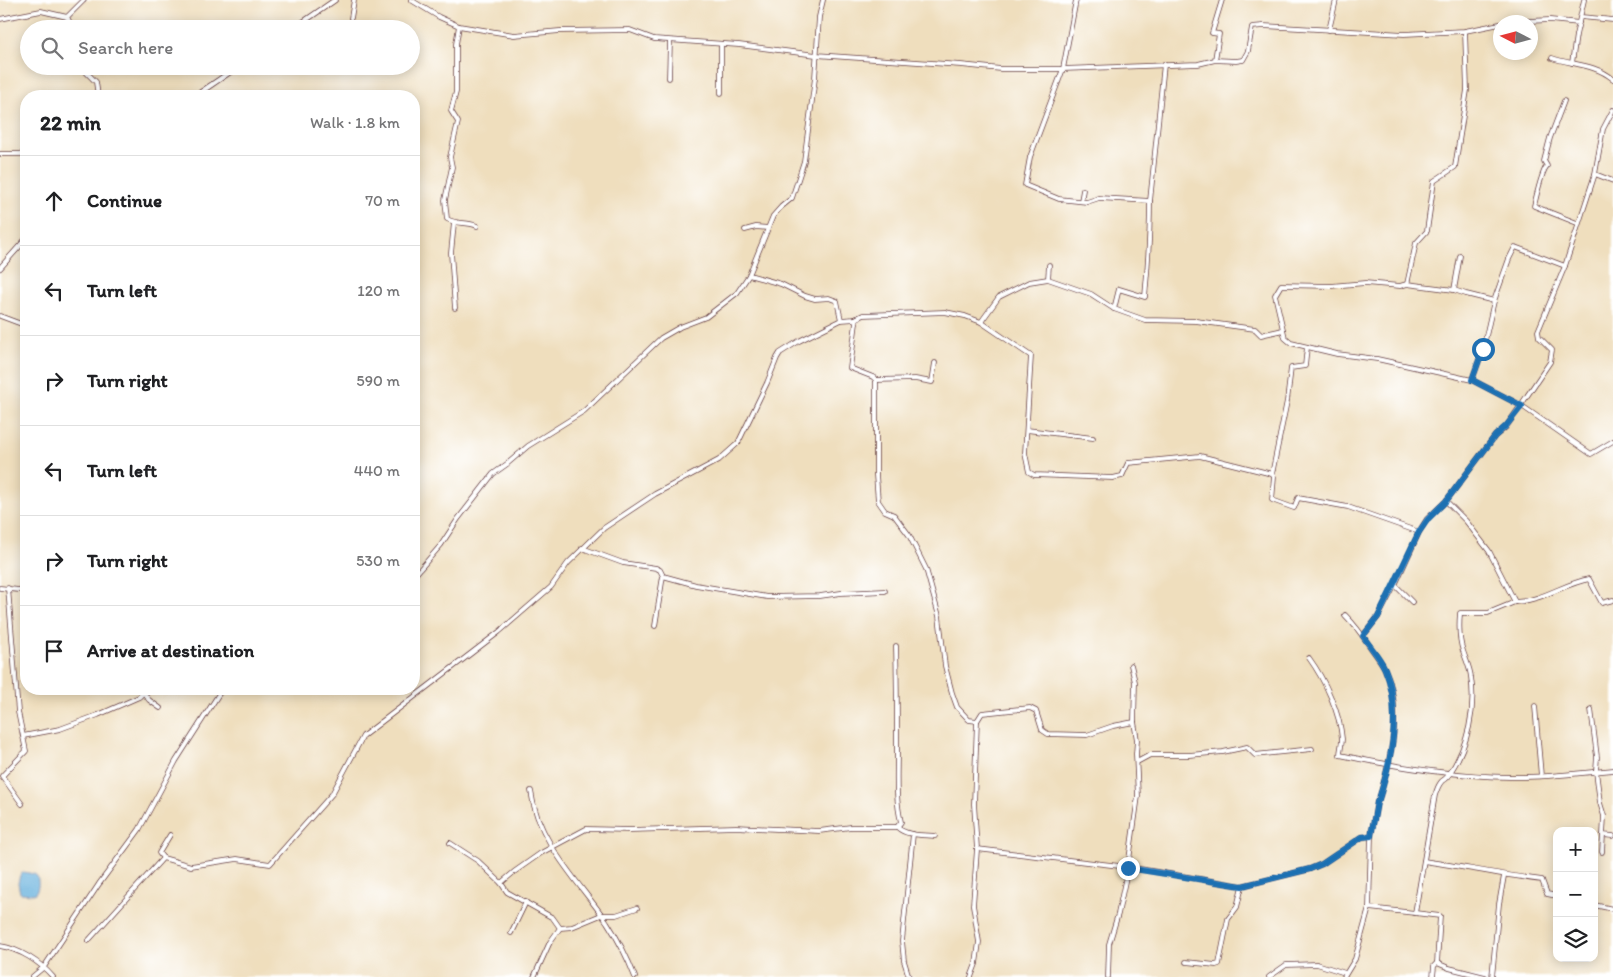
<!DOCTYPE html>
<meta charset="utf-8">
<style>
:root{--surface:#fff;--page:#f6f6f6;--text:#202124;--muted:#757577;--line:#e0e0e0}
body{margin:0;font-family:Itim,sans-serif;background:var(--page);color:var(--text)}
.controls{position:absolute;right:15px;bottom:15px;display:grid;overflow:hidden;border-radius:10px;box-shadow:0 2px 12px #0003}
.controls button{width:45px;height:45px;display:grid;place-items:center;padding:0;border:0;border-bottom:1px solid var(--line);background:var(--surface);color:var(--text);font:25px sans-serif}
.compass{position:absolute;left:1493px;top:15px;width:45px;height:45px;border-radius:50%;background:var(--surface);box-shadow:0 2px 12px #0003;rotate:276deg}
.stop{position:absolute;width:15px;height:15px;margin:-11px;border:4px solid #1f6fb2;border-radius:50%;background:#fff}
.stop.end{background:#1f6fb2;border-color:#fff;box-shadow:0 1px 5px #0008}
.list{margin:0;padding:0;list-style:none}
h2{display:flex;justify-content:space-between;align-items:center;height:65px;margin:0;padding:0 20px;font-size:21px}
h2 small{font-size:16px;font-weight:400;color:var(--muted)}
.list li{display:grid;grid-template-columns:32px 1fr auto;gap:15px;align-items:center;box-sizing:border-box;height:90px;padding:0 20px;border-top:1px solid var(--line)}
.list b{display:block;font-size:19px;white-space:nowrap}
.list em{font-size:16px;font-style:normal;color:var(--muted)}
.icon{flex:none;width:28px;height:28px;fill:none;stroke:currentColor;stroke-width:2;stroke-linecap:round;stroke-linejoin:round}
.map{position:relative;flex:none;width:1613px;height:977px;overflow:hidden}
.search{position:absolute;background:var(--surface);box-shadow:0 2px 12px #0003;left:20px;top:20px;width:400px;height:55px;display:flex;align-items:center;gap:12px;box-sizing:border-box;padding:0 18px;border-radius:28px;color:var(--muted);font-size:19px}
.panel{position:absolute;background:var(--surface);box-shadow:0 2px 12px #0003;left:20px;top:90px;width:400px;height:605px;border-radius:20px}
.map>svg:first-child{display:block}
</style>
<div class="map">
<svg width="1613" height="977" viewBox="0 0 1613 977">
<rect width="100%" height="100%" fill="#fff"/>
<filter id="ink" filterUnits="userSpaceOnUse"><feTurbulence type="fractalNoise" baseFrequency=".02" numOctaves="2"/><feDisplacementMap in="SourceGraphic" scale="10" xChannelSelector="R" yChannelSelector="G"/><feConvolveMatrix kernelMatrix="1 2 1 2 8 2 1 2 1" color-interpolation-filters="sRGB"/></filter>
<filter id="wash" filterUnits="userSpaceOnUse"><feTurbulence type="fractalNoise" baseFrequency=".0096" numOctaves="4" result="noise"/><feDisplacementMap in="SourceGraphic" scale="20" xChannelSelector="R" yChannelSelector="G"/><feGaussianBlur stdDeviation="1.12" result="paint"/><feColorMatrix in="noise" values="0 0 0 0 0 0 0 0 0 0 0 0 0 0 0 0 0 1.4 0 .05"/><feComposite in="paint" operator="in"/></filter>
<g filter="url(#wash)">
<rect width="100%" height="100%" fill="#efdebd"/>
<path fill="#63afdc" stroke="#566784" d="M24 872 34 874 37 876C39 883 39 889 34 894L20 893 18 883 20 875Z"/>
</g>
<g filter="url(#ink)">
<g fill="none" stroke-linecap="round" stroke-linejoin="round">
<defs>
<g id="minor">
<polyline points="411,0 439,17 459,26 514,35 560,31 630,30 654,39 739,45 816,55 961,65 1001,69 1063,69 1198,64 1215,60 1236,61 1243,60 1248,51 1252,27 1263,26 1404,34 1465,31 1500,24"/>
<polyline points="1076,0 1063,69 1030,157 1025,185 1059,199 1087,202 1099,198 1150,201 1164,64"/>
<polyline points="1581,17 1613,20"/>
<polyline points="351,18 354,0"/>
<polyline points="0,19 41,11 67,17"/>
<polyline points="1510,22 1550,20 1579,23"/>
<path d="M459 26 456 44V92L451 111 458 122 450 157 452 167 445 200 447 219C457 225 467 221 477 226"/>
<polyline points="73,29 67,17 84,0"/>
<polyline points="1329,30 1336,0"/>
<polyline points="721,45 721,93"/>
<path d="M1552 58C1573 65 1595 64 1613 79"/>
<polyline points="1215,60 1219,34 1212,33 1222,0"/>
<polyline points="1572,63 1576,35 1584,0"/>
<polyline points="84,66 85,71 96,82 98,96"/>
<polyline points="669,78 670,41"/>
<path d="M1564 101 1550 138 1544 161 1547 166C1542 170 1536 198 1534 206L1577 223"/>
<polyline points="1613,110 1603,129 1595,174 1565,266 1515,247 1509,259 1494,301 1466,294 1454,290 1407,284 1400,286 1365,283 1331,286 1281,285 1275,295 1285,338 1291,343 1337,354 1377,359 1472,380 1522,406 1591,454 1613,441"/>
<polyline points="0,154 26,154"/>
<polyline points="1595,174 1613,181"/>
<polyline points="1081,201 1083,190"/>
<polyline points="454,223 451,253 455,308"/>
<polyline points="745,230 756,227 768,228"/>
<polyline points="749,275 781,284 805,296 815,299 829,298 837,301 841,320"/>
<polyline points="1048,279 1049,265"/>
<polyline points="1407,284 1416,243 1427,231 1434,181 1455,167 1467,90 1465,31"/>
<polyline points="1454,290 1460,256"/>
<path d="M1114 309 1119 289 1145 297C1148 265 1150 234 1150 201"/>
<polyline points="0,316 24,325"/>
<polyline points="855,319 856,323 850,368 873,377 876,380 876,475 878,501 885,511 894,515 909,535 926,569 939,616 945,666 952,693 957,707 969,720 977,721 982,713 1030,708 1036,711 1042,730 1048,734 1087,735 1113,726 1134,722 1135,682 1131,665"/>
<polyline points="981,322 999,297 1029,282 1048,279 1091,294 1114,309 1145,320 1196,321 1255,329 1261,335 1283,330"/>
<polyline points="876,380 915,379 932,382 935,363"/>
<polyline points="1472,380 1483,349 1494,301"/>
<polyline points="1027,430 1093,438"/>
<polyline points="1272,474 1287,401 1291,368 1305,366 1307,347"/>
<path d="M1446 501 1466 521 1489 551 1515 602C1542 601 1563 584 1589 579L1602 603 1613 600"/>
<polyline points="582,548 623,563 656,568 660,570 663,576 696,585 767,597 820,596 841,593 885,591"/>
<polyline points="414,576 441,545 458,519 493,474 507,464 528,446 584,411 661,338 680,327 706,317 737,293 749,275 773,216 781,207 792,198 804,161 815,78 819,17 823,0"/>
<polyline points="1395,585 1412,602"/>
<polyline points="0,588 19,590 26,587"/>
<polyline points="8,588 18,712 26,751 2,776 22,804"/>
<path d="M1345 615C1355 625 1363 636 1371 648 1375 654 1380 660 1384 667 1404 707 1391 759 1379 799L1377 802 1371 836"/>
<polyline points="655,626 663,576"/>
<polyline points="1363,636 1378,617 1395,585 1419,532 1427,519 1446,501 1495,436 1506,427 1550,362 1552,350 1539,337 1538,331 1565,266"/>
<path d="M896 646C897 681 897 715 897 750 897 774 895 798 901 822L897 827"/>
<path d="M1309 658C1325 680 1340 713 1342 739 1342 744 1340 750 1340 755 1396 767 1452 776 1510 777 1544 778 1579 773 1613 770"/>
<polyline points="141,689 149,700 160,708"/>
<polyline points="1535,706 1541,776"/>
<polyline points="1591,709 1597,757 1596,771 1600,803 1604,816 1603,835 1613,836"/>
<polyline points="23,736 60,729 98,715 139,697 143,693"/>
<polyline points="1137,762 1150,755 1189,755 1223,752 1247,747 1255,755 1312,749"/>
<path d="M531 791C537 841 579 882 607 922 618 939 628 959 635 977"/>
<polyline points="450,843 478,861 501,883 507,892 553,918 560,928"/>
<path d="M977 849 1128 867 1242 886 1310 869 1322 864 1362 837 1371 836 1369 908 1415 913 1435 795C1437 790 1438 785 1442 781 1445 779 1448 777 1450 773 1468 745 1476 710 1471 677 1470 668 1466 660 1463 651 1459 640 1459 625 1460 613H1488L1515 602"/>
<polyline points="1602,852 1603,835"/>
<polyline points="163,858 191,866 237,859 270,864 332,794 363,736 499,632 551,587 568,563 604,528 655,494 719,460 738,443 767,383 777,358 780,353 799,341 841,320 855,319 863,315 945,312 965,316 981,322 1031,356 1025,453 1029,472 1034,475 1113,478 1122,476 1128,463 1200,456 1272,474 1274,477 1272,500 1294,508 1298,498 1348,507 1419,532"/>
<path d="M1424 861C1464 867 1502 875 1542 880L1547 894 1557 896"/>
<path d="M501 883 514 872 541 853 586 829 630 830 736 827 819 831 851 827H897C906 836 923 835 935 836"/>
<polyline points="1594,905 1613,909"/>
<polyline points="1415,913 1440,916 1437,963 1449,968 1485,977"/>
<polyline points="511,933 526,902"/>
<polyline points="88,941 163,858 159,853 170,835"/>
<path d="M0 946C20 949 40 962 53 977"/>
<polyline points="1186,962 1216,965 1219,964 1228,919 1237,907 1242,886"/>
<polyline points="32,977 44,967 99,884 139,830 176,761 222,689"/>
<polyline points="534,977 550,942 560,928 572,927 601,915 616,915 637,908"/>
<polyline points="909,977 904,961 902,941 913,834"/>
<polyline points="971,977 976,964 979,942 973,905 977,849 974,804 977,721"/>
<polyline points="1108,977 1109,944 1118,914 1128,867 1138,796 1136,754 1137,740 1134,722"/>
<polyline points="1269,977 1286,965 1317,964 1345,973"/>
<polyline points="1344,977 1355,959 1369,908"/>
<polyline points="1433,977 1434,966 1437,963"/>
<polyline points="1492,977 1499,904 1504,876"/>
</g>
<g id="tertiary">
<polyline points="293,29 335,0"/>
<polyline points="195,96 239,66"/>
<polyline points="0,268 26,239"/>
</g>
</defs>
<use href="#minor" stroke="#633c41" stroke-width="5.5"/>
<use href="#tertiary" stroke="#633c41" stroke-width="6"/>
<use href="#minor" stroke="#fff" stroke-width="4"/>
<use href="#tertiary" stroke="#fff" stroke-width="4.5"/>
</g>
</g>
<g fill="none" stroke-linecap="round" stroke-linejoin="round" filter="url(#ink)">
<path stroke="#1f6fb2" stroke-width="6" d="M1128 868 1242 886 1310 869 1322 864 1362 837 1371 836 1377 802 1379 799C1392 758 1402 710 1385 669 1380 657 1370 647 1363 636L1378 617 1419 532 1428 519 1446 501 1495 436 1506 426 1522 406 1472 380 1483 349"/>
</g>
</svg>
<div class="controls">
<button>+</button>
<button>−</button>
<button><svg class="icon" aria-label="layers" viewBox="0 0 24 24"><path d="M12 4l9 5-9 5-9-5zM3 14l9 5 9-5"/></svg></button>
</div>
<svg class="compass" viewBox="-18 -18 36 36"><path d="M0-13l5 13h-10z" fill="#e53935"/><path d="M0 13l5-13h-10z" fill="#757577"/></svg>
<div class="stop" style="left:1483px;top:349px"></div>
<div class="stop end" style="left:1128px;top:868px"></div>
<div class="search"><svg class="icon" aria-label="search" viewBox="0 0 24 24"><circle cx="10" cy="10" r="6"/><path d="M15 15l6 6"/></svg>Search here</div>
<section class="panel">
<h2>22 min<small>Walk · 1.8 km</small></h2>
<ul class="list">
<li><svg class="icon" aria-label="ahead" viewBox="0 0 24 24"><path d="M12 20V5M6 11l6-6 6 6"/></svg><div><b>Continue</b></div><em>70 m</em></li>
<li><svg class="icon" aria-label="left" viewBox="0 0 24 24"><path d="M17 20v-9H6M10 6l-5 5 5 5"/></svg><div><b>Turn left</b></div><em>120 m</em></li>
<li><svg class="icon" aria-label="right" viewBox="0 0 24 24"><path d="M7 20v-9h11M14 6l5 5-5 5"/></svg><div><b>Turn right</b></div><em>590 m</em></li>
<li><svg class="icon" aria-label="left" viewBox="0 0 24 24"><path d="M17 20v-9H6M10 6l-5 5 5 5"/></svg><div><b>Turn left</b></div><em>440 m</em></li>
<li><svg class="icon" aria-label="right" viewBox="0 0 24 24"><path d="M7 20v-9h11M14 6l5 5-5 5"/></svg><div><b>Turn right</b></div><em>530 m</em></li>
<li><svg class="icon" aria-label="arrive" viewBox="0 0 24 24"><path d="M6 21V4h12l-3 4 3 4H6"/></svg><div><b>Arrive at destination</b></div></li>
</ul>
</section>
</div>
